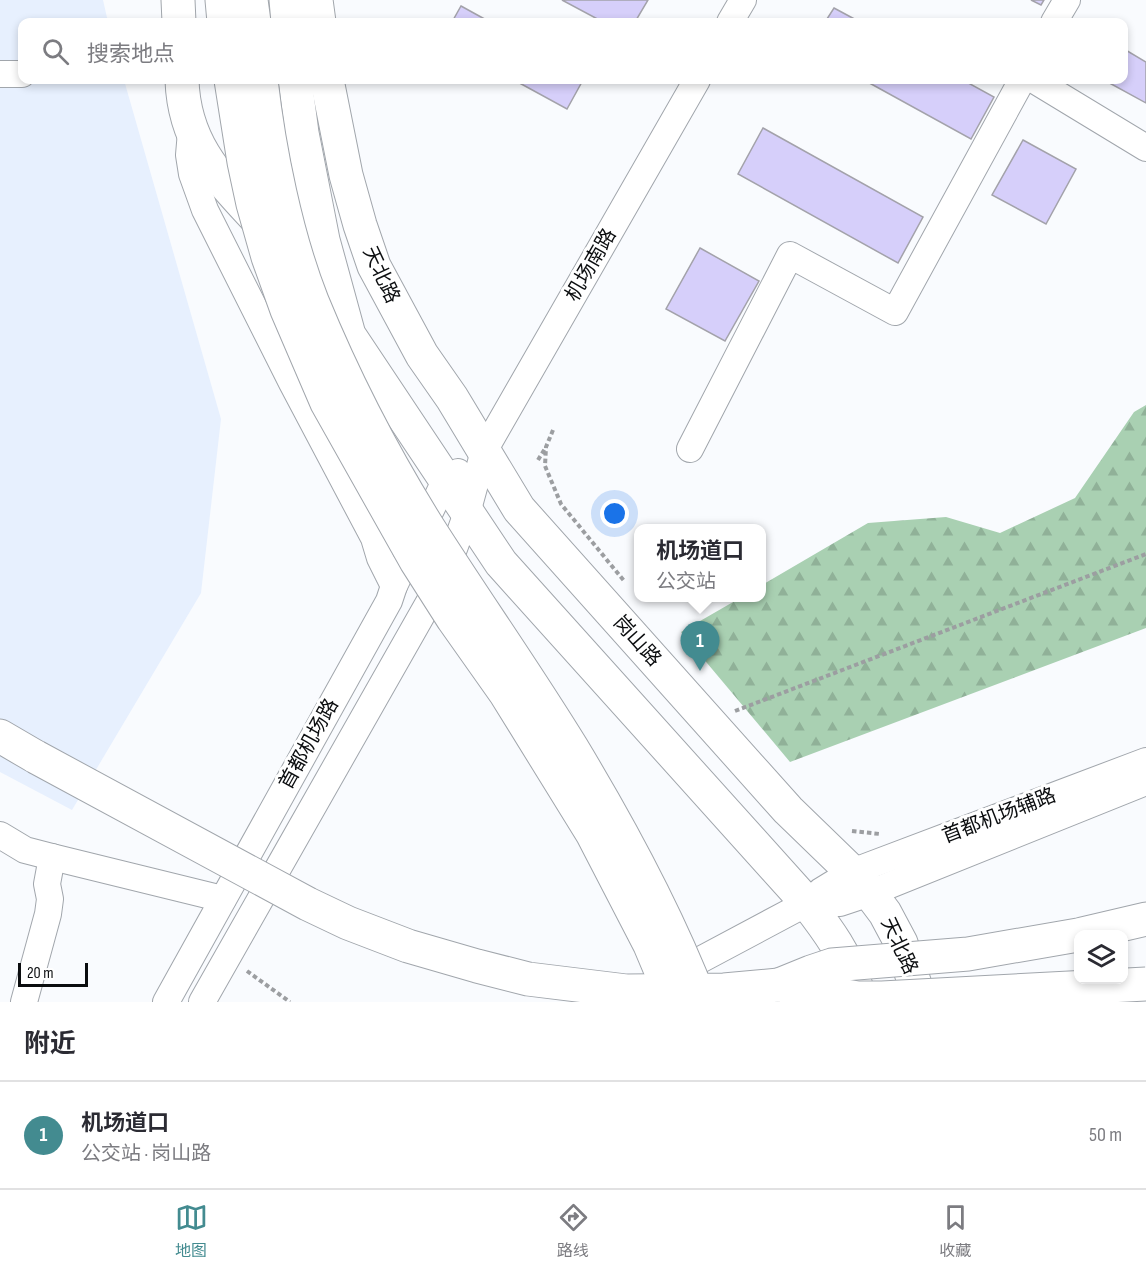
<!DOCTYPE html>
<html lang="zh">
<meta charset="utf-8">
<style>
:root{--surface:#fff;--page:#f2f2f3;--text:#2b2b33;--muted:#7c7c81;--line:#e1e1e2;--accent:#438b90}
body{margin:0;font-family:"Sofia Sans Condensed","Noto Sans SC",sans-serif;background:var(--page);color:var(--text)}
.controls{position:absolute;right:18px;bottom:18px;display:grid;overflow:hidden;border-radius:12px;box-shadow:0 3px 9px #0003}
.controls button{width:54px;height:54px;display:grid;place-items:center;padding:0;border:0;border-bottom:2px solid var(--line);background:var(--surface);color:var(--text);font:30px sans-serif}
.scale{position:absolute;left:18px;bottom:15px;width:70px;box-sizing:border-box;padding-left:6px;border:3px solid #0b0d0f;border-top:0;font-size:16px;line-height:21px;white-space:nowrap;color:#0b0d0f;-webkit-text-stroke:4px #fff;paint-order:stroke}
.you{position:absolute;left:615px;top:514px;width:21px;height:21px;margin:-15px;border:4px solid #fff;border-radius:50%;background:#1a73e8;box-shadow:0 0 0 9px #1a73e833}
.badge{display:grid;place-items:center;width:39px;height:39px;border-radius:50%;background:var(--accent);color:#fff;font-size:20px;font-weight:700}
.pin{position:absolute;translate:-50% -50px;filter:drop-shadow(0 2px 3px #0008)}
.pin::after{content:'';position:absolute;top:32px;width:21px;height:18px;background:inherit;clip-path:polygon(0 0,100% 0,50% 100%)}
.popup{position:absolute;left:634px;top:524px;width:132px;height:78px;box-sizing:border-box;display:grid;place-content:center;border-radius:12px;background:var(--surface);filter:drop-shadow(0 2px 4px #0005);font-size:20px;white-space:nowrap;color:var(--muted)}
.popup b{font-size:22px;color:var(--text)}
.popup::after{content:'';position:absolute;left:50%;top:100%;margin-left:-12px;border:12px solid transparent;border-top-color:var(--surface)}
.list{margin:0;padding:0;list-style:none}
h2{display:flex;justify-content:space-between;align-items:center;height:78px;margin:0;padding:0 24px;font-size:26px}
h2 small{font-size:20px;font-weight:400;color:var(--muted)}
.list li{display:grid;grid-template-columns:39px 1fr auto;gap:18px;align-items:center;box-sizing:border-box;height:108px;padding:0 24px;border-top:2px solid var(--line)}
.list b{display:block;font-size:22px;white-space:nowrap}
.list p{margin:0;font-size:20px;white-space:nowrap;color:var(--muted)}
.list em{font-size:20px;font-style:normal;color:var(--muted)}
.icon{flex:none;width:33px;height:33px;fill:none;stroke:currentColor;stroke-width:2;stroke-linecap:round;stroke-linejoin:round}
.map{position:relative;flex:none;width:1146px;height:1002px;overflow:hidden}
.search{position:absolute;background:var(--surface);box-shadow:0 3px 9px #0003;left:18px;right:18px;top:18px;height:66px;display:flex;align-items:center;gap:15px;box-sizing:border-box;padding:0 21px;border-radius:12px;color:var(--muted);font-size:22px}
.sheet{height:186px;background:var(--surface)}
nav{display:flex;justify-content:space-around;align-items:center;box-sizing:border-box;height:84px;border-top:2px solid var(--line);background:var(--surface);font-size:16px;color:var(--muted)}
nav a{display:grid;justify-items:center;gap:3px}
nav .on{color:var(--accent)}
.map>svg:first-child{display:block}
</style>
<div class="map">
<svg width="1146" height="1002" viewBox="0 0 1146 1002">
<defs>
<pattern id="forest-firs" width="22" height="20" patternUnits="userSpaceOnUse" patternTransform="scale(1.5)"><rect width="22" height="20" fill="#a9d0b2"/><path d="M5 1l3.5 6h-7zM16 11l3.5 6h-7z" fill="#90b198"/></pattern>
</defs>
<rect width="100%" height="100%" fill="#f9fbfe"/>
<polygon fill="#e7f0fe" points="0,0 103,0 108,22 22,22 22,80 124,80 221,419 201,593 72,810 0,772"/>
<polygon fill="url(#forest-firs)" points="1146,405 1146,628 790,762 681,632 740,598 762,598 762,585 868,523 946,517 1000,533 1075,498 1134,412"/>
<g fill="#d6cffa" stroke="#a3a2aa" stroke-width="1.5">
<polygon points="562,0 648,0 635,22 603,22"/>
<polygon points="1031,0 1044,0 1041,5"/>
<polygon points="461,6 490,22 452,22"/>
<polygon points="834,8 860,22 825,22"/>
<polygon points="1124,49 1146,62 1146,103 1104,80 1124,80"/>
<polygon points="514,80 583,80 567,109"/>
<polygon points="864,80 963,80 994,97 971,139"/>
<polygon points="763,128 923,217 898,263 738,174"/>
<polygon points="1023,140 1076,169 1046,224 992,195"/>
<polygon points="700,248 759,281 725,341 666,309"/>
</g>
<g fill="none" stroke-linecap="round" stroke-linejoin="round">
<defs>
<g id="minor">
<polyline points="730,22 743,0"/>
<polyline points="1054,22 1067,0"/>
<polyline points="0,74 22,74"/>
<polyline points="1034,80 1146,148"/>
<polyline points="191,132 189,155 192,174 205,210 292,383 374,538 380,558 394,586"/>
<polyline points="690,449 790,255 895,312 1022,80"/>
<polyline points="0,835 25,850 52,857 223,899"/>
<polyline points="807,903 840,903 870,893 1146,782"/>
<polyline points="670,976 807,903 821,891 852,872 1146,761"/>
<polyline points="24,1002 48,914 50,899 47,884 52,857"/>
<polyline points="166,1002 389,601 394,586 445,481 458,472"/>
<polyline points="202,1002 444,576 467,513 484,451 697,80"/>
</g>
<g id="major">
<polyline points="178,0 179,22"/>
<polyline points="286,0 288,22"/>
<polyline points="316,0 319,22"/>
<path d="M182 80C184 147 222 181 265 228"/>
<path d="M295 80 302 133 323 240 349 335 501 563 807 903C828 930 847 956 857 989"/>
<polyline points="327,80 346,175 360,225 374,266 422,355 452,398 519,509 788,810 852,872 870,893 885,913 901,943 921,1002"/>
</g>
<g id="highway">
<polyline points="222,0 224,22"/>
<polyline points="251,0 254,22"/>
<polyline points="0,736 36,757"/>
<polyline points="1082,934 1146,919"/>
</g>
</defs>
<use href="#minor" stroke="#a1a6ac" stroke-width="28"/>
<use href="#major" stroke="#a1a6ac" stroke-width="35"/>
<use href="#highway" stroke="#a1a6ac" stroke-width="35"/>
<g stroke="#9c9ea1" stroke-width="4" stroke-dasharray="4.5 3" stroke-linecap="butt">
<polyline points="553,430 546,447 545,466 561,504 625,582"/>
<polyline points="538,460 546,447"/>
<polyline points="735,711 1146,554"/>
<polyline points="852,831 880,834"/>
<polyline points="247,971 290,1002"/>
</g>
<use href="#minor" stroke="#fff" stroke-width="26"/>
<use href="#major" stroke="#fff" stroke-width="33"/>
<use href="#highway" stroke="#fff" stroke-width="33"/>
<defs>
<g id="highway-bridge">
<polyline points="231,80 244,162 253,204 268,257 287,310 327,403 416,561 453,619 506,694 592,833 650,945 674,1002"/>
<path d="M261 80C269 150 286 235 312 301 344 379 383 455 428 527 475 601 526 673 572 748 621 829 667 914 701 1002"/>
<polyline points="36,757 308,904 348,923 408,946 477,966 528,979 626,991 724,990 779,985 858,998 882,998 1146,984"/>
<polyline points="779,985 811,972 832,965 968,954 1078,935"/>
</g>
</defs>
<use href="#highway-bridge" stroke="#a1a6ac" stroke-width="35" stroke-linecap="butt"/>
<use href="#highway-bridge" stroke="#fff" stroke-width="33"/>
</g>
<g text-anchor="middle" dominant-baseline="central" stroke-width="6" stroke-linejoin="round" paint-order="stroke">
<g font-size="20" fill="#0b0d0f" stroke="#fff">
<text transform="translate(591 265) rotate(-60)">机场南路</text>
<text transform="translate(381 275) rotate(65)">天北路</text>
<text transform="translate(637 641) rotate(48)">岗山路</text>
<text transform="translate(309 744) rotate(-61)">首都机场路</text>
<text transform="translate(999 816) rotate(-21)">首都机场辅路</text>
<text transform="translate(899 946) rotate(65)">天北路</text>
</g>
</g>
</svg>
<div class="controls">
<button><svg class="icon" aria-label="layers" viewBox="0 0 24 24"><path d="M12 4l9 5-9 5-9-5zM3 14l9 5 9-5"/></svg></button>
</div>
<div class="scale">20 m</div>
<div class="you"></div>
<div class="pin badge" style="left:700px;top:671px">1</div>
<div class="popup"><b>机场道口</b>公交站</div>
<div class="search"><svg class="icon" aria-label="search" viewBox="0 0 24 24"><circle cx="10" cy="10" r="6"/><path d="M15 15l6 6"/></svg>搜索地点</div>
</div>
<section class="sheet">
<h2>附近<small></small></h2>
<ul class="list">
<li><span class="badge">1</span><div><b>机场道口</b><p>公交站 · 岗山路</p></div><em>50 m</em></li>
</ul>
</section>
<nav>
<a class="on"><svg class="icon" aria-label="map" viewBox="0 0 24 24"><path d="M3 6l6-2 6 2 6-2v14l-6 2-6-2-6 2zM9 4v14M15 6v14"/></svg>地图</a>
<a><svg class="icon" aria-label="directions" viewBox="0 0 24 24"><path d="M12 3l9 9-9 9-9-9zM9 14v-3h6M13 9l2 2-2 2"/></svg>路线</a>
<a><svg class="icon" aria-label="saved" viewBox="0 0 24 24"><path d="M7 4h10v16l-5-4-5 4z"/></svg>收藏</a>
</nav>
